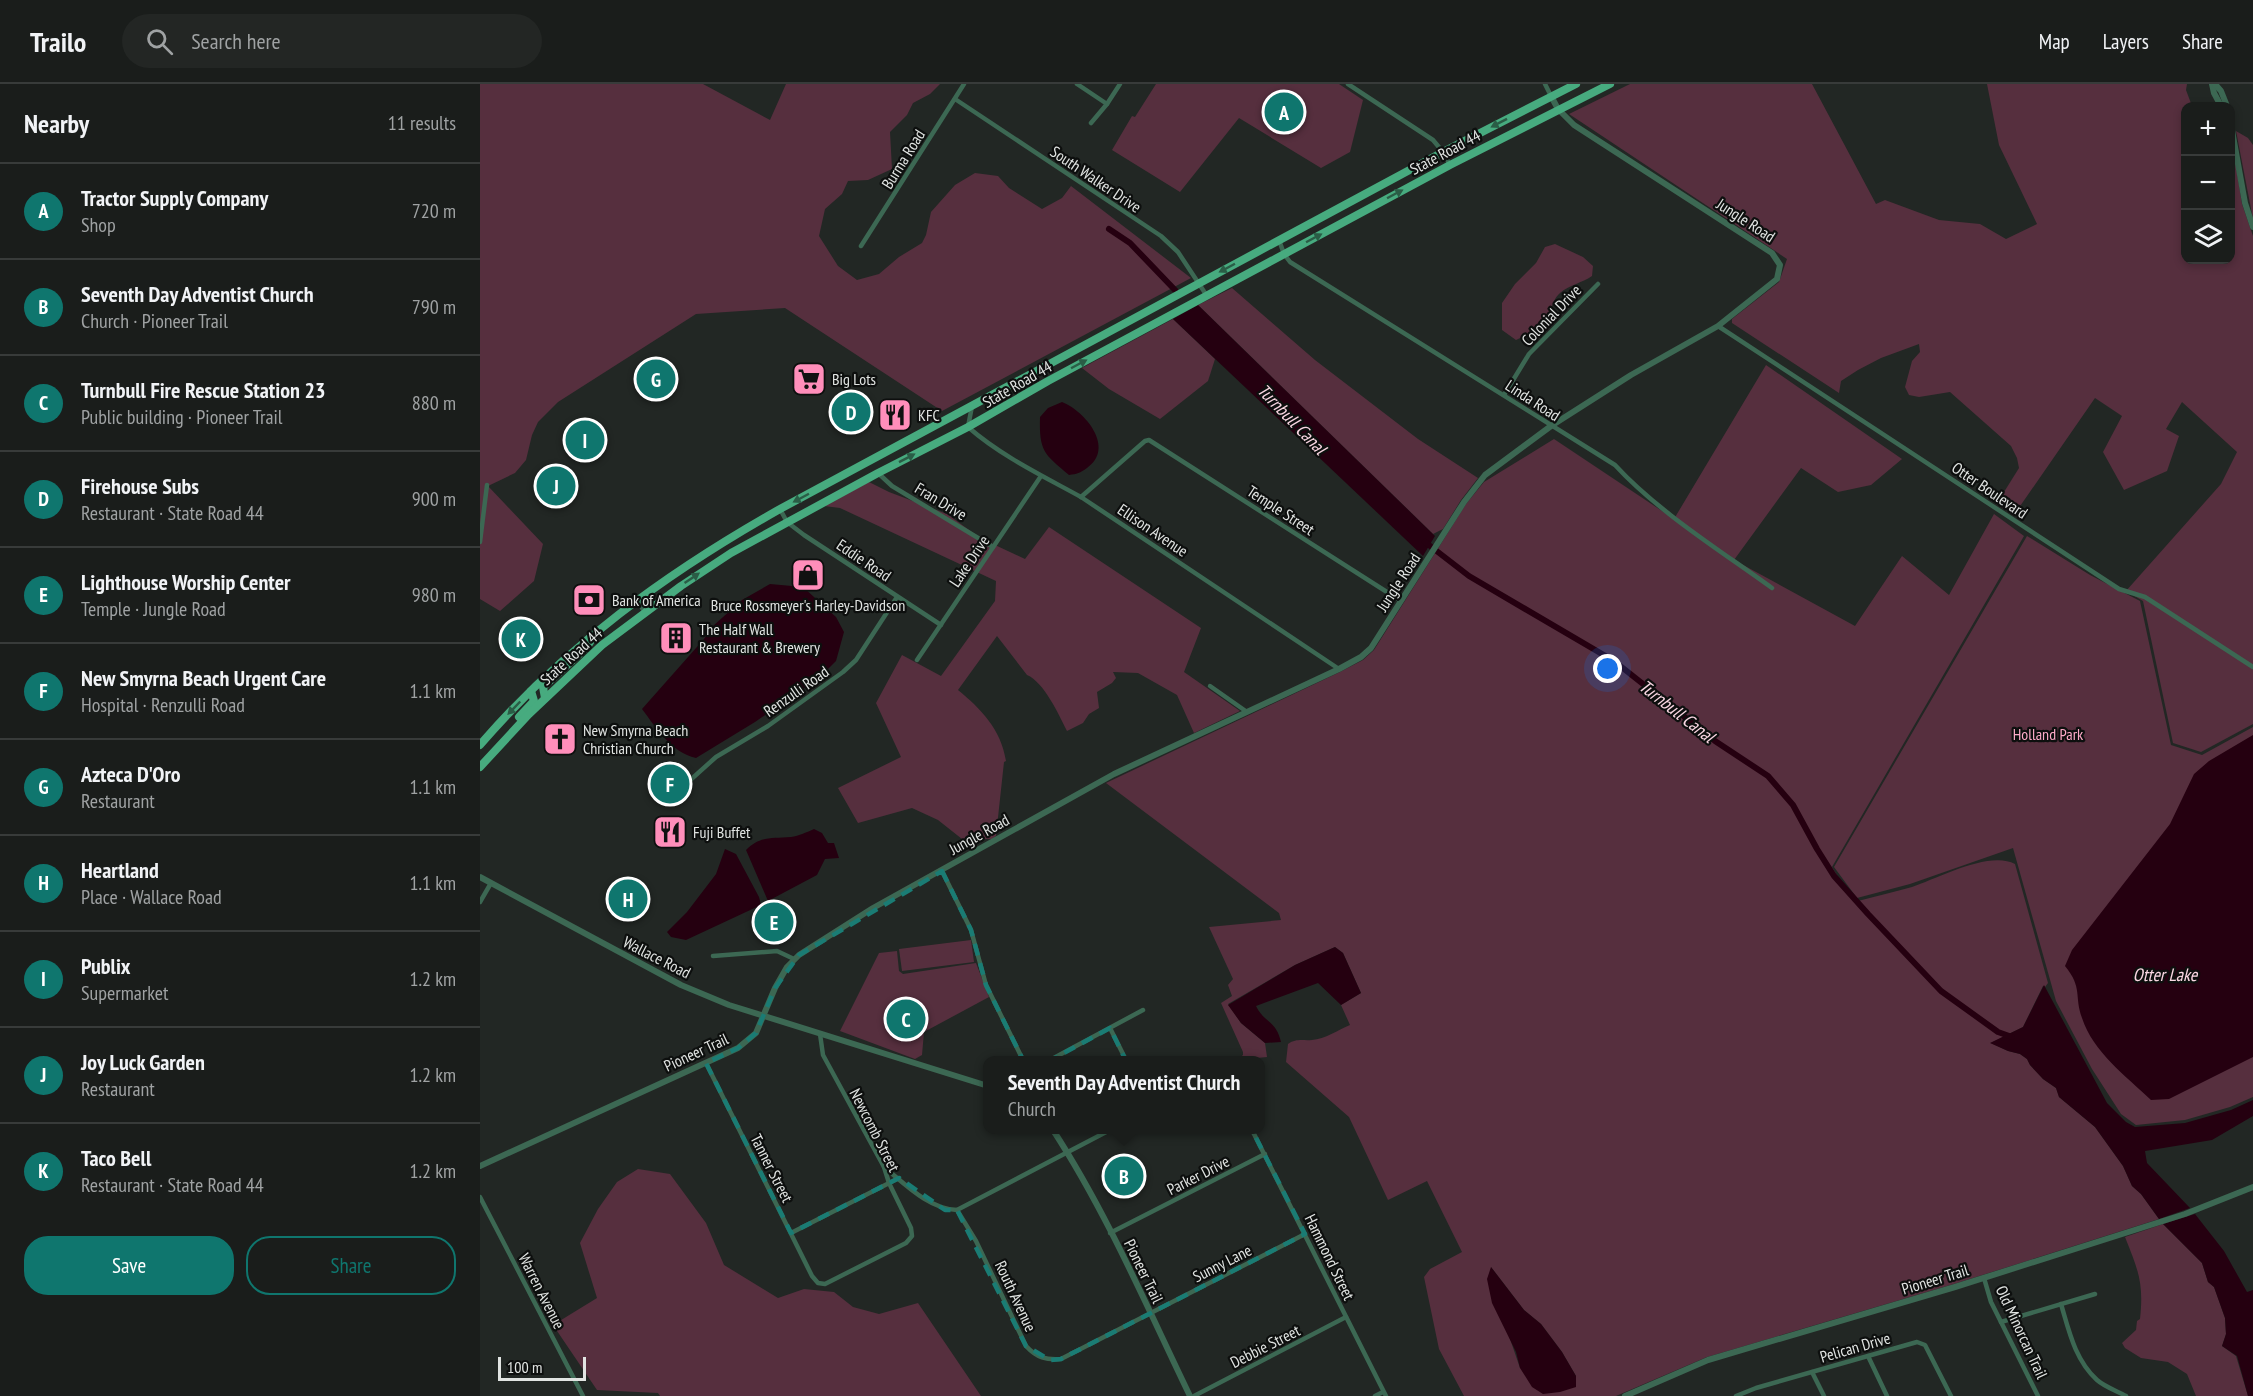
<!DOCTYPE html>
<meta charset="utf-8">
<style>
:root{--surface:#1a1d1b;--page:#232624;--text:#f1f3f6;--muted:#9fa2a3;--line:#383b3a;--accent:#0f766e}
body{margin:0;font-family:"PT Sans Narrow",sans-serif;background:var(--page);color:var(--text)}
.controls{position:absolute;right:18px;top:18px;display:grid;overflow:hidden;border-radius:12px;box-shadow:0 3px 9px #0003}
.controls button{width:54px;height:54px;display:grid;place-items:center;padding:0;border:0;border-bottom:2px solid var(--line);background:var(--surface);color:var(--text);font:30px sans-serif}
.scale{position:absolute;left:18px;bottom:15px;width:88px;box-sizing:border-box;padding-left:6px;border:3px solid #e1e4e2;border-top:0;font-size:16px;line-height:21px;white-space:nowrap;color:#e1e4e2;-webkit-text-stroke:4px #0d0f0e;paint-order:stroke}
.you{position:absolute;left:1128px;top:585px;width:21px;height:21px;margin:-15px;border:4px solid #fff;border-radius:50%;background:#1a73e8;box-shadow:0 0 0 9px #1a73e833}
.badge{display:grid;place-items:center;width:39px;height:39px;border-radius:50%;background:var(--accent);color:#fff;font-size:20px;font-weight:700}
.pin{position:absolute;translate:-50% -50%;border:3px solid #fff;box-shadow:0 2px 6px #0006}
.popup{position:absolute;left:503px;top:972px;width:282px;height:78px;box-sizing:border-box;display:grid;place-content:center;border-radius:12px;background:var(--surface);filter:drop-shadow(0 2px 4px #0005);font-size:20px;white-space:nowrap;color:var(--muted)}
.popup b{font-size:22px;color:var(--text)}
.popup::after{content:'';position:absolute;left:50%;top:100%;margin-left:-12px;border:12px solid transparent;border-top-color:var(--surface)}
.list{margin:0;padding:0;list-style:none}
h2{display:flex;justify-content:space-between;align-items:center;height:78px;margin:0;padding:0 24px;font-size:26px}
h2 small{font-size:20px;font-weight:400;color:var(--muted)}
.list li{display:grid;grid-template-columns:39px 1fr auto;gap:18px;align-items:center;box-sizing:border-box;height:96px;padding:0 24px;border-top:2px solid var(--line)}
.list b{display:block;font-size:22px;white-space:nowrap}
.list p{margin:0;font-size:20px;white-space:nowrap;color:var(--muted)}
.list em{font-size:20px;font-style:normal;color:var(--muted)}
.actions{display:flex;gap:12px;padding:18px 24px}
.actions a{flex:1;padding:14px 0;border:2px solid var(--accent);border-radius:24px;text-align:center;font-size:21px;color:var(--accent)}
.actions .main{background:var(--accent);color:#fff}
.icon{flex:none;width:33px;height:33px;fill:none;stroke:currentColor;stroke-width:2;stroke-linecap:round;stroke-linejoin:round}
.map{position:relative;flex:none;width:1773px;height:1312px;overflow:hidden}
header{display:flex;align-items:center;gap:36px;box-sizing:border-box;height:84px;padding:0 30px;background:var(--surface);border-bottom:2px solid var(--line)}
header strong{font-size:28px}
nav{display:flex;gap:33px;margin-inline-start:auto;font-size:21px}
.search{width:420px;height:54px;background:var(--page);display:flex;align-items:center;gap:15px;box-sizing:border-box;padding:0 21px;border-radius:33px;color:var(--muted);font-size:22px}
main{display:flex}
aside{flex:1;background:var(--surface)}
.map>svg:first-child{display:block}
</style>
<header>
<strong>Trailo</strong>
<div class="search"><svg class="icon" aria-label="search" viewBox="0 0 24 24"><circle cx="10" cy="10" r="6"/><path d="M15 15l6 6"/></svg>Search here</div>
<nav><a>Map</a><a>Layers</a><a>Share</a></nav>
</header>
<main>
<aside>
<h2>Nearby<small>11 results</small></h2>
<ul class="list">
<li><span class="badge">A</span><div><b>Tractor Supply Company</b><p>Shop</p></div><em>720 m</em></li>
<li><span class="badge">B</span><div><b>Seventh Day Adventist Church</b><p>Church · Pioneer Trail</p></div><em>790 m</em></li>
<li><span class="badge">C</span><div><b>Turnbull Fire Rescue Station 23</b><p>Public building · Pioneer Trail</p></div><em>880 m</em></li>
<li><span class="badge">D</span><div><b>Firehouse Subs</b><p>Restaurant · State Road 44</p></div><em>900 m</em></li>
<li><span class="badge">E</span><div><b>Lighthouse Worship Center</b><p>Temple · Jungle Road</p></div><em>980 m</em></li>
<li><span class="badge">F</span><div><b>New Smyrna Beach Urgent Care</b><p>Hospital · Renzulli Road</p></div><em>1.1 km</em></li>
<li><span class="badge">G</span><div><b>Azteca D'Oro</b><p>Restaurant</p></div><em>1.1 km</em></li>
<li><span class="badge">H</span><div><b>Heartland</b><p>Place · Wallace Road</p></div><em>1.1 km</em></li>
<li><span class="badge">I</span><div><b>Publix</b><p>Supermarket</p></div><em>1.2 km</em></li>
<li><span class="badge">J</span><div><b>Joy Luck Garden</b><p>Restaurant</p></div><em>1.2 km</em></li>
<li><span class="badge">K</span><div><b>Taco Bell</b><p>Restaurant · State Road 44</p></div><em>1.2 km</em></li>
</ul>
<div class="actions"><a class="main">Save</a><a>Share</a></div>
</aside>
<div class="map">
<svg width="1773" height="1312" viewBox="0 0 1773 1312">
<rect width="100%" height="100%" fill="#222724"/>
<g fill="#562f3e" fill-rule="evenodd">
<polygon points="0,0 223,0 290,36 306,0 460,0 450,10 433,19 427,31 410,48 412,85 388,96 368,97 362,110 345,125 339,152 358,182 377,196 399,190 419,173 442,159 446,151 451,128 475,101 495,89 518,92 529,104 562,125 582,114 591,102 711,194 462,327 305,224 216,230 78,318 58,338 52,351 46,376 35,389 8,402 63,460 54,497 20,527 0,515"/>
<polygon points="676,0 859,0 883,16 870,68 841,84 759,34 700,108 632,66 652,32 655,33"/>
<polygon points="1150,0 1332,0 1396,120 1405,116 1459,136 1500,140 1526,155 1557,140 1519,61 1507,0 1707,0 1706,6 1712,22 1706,22 1706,176 1750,176 1751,51 1762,120 1773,152 1773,640 1721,668 1693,659 1663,517 1646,507 1741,400 1757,368 1702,318 1686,345 1699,352 1687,387 1644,406 1623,368 1642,332 1615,314 1536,428 1519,416 1539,384 1537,374 1531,362 1470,308 1439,313 1429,311 1425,303 1432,277 1440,268 1439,260 1401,274 1378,286 1361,297 1359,309 1252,239 1252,235 1299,198 1307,175 1089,30"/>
<polygon points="1756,47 1768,54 1773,61 1773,135"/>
<path d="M1075 160 1103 173 1113 182 1112 192C1102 199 1089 201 1080 209 1075 213 1073 220 1070 226 1062 241 1052 249 1036 256L1022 246V219L1035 200 1056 179 1065 163Z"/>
<polygon points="752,204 835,276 938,355 998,394 981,416 963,445 953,450 718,221"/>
<polygon points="693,235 735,275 728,297 680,335 629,305 602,284"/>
<path d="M1286 281 1422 375 1391 401 1358 408 1321 384 1254 476 1375 542 1422 472 1469 511 1514 430 1544 452 1352 783 1361 798 1378 817C1396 812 1415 808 1432 803 1458 794 1510 766 1535 780L1568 899 1565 903 1563 902 1543 943 1511 959 1528 967 1540 970 1547 975 1550 981 1563 995 1576 1004 1579 1013 1615 1043 1643 1082 1652 1102 1661 1110 1679 1135 1474 1200 1227 1273 1136 1312H984L959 1265 944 1193 950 1185 982 1168 947 1097 908 1116 869 1033 806 978 808 960C817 954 823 957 832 956 845 955 858 946 870 941L861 921 881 909 863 869 855 863 815 881 748 920 761 939 785 959 787 973 757 976 763 971V968L741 919 752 912 748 901 753 895 729 843 801 836 799 829 626 699 860 588 883 576 894 566 986 420 1004 398 1074 355 1194 435ZM1011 1183 1044 1226 1061 1240 1082 1268 1096 1292 1040 1284 1028 1249Z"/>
<path d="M389 398 409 408 467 430 500 454 545 475 569 443 721 544 704 588 760 627 714 649 697 611 658 589 633 588 636 594 632 599 617 608 619 624 609 630 603 639 587 647C579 631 564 598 547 591L517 552 478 606C501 625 521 645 526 677L524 678 516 752 512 755H482L458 736 432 724 378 739 358 704 421 673 396 619 422 571 461 592 515 517 516 497 360 424 344 422Z"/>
<polygon points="1547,452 1610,491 1660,517 1691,661 1722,671 1773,643 1773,1013 1750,1023 1705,1036 1656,1041 1641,1030 1612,985 1576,917 1533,764 1430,800 1377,814 1354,783"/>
<polygon points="491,856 494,878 422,887 419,865"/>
<polygon points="417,867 419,887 423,890 496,879 509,913 444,948 442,971 435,975 360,947 399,869"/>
<polygon points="158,1085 190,1090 226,1139 244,1181 298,1214 324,1205 354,1208 373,1223 399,1230 438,1219 501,1312 180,1312 178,1309 117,1306 73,1241 117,1214 100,1159 118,1125 137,1098"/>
<path d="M1683 1140 1722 1179 1728 1198 1734 1203 1745 1234 1746 1250 1742 1262 1756 1272 1768 1312H1716L1707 1290 1688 1278 1661 1274 1645 1264 1642 1259 1656 1246 1657 1237 1660 1235C1664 1198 1658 1186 1645 1153Z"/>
</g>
<g fill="#250010">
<polygon points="718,221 955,452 943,472 693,235"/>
<path d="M582 318C605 327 636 364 607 384 600 389 597 390 589 391 564 370 559 367 560 333L568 324Z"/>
<path d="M290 500 323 503 356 533 364 548 356 577 339 594 275 638 216 674C191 668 177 645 162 625L224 555 233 542 262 516Z"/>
<path d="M1773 651V973L1689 1015 1671 1016C1646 992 1613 968 1602 934 1594 912 1603 904 1585 882L1592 866 1690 740 1714 690 1729 677Z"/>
<path d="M334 745 342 749 348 759H354L359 774 345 775 337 791 288 817 266 766C281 751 292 755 311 753 319 752 327 748 334 745Z"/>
<polygon points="245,765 256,770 279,813 281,821 206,856 191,853 187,848 207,828 236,790"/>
<path d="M855 863 863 869 881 909 861 921 838 899 776 922C785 940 796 936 801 958L785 959 761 939 748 921 815 881Z"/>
<polygon points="1564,901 1627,1019 1646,1038 1655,1043 1705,1039 1751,1026 1773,1016 1773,1032 1732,1056 1665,1067 1667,1079 1710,1124 1679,1135 1661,1110 1652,1102 1643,1082 1615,1043 1579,1013 1576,1004 1563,995 1550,981 1547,975 1540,970 1528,967 1510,959 1543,943"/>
<polygon points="1715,1130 1744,1167 1767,1208 1773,1206 1773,1312 1768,1312 1757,1272 1742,1262 1746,1250 1745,1234 1734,1203 1728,1198 1722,1179 1683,1140"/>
<polygon points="1011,1183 1044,1226 1061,1240 1082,1268 1096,1292 1096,1303 1080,1308 1063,1310 1052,1303 1040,1284 1036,1268 1012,1219 1007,1195"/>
</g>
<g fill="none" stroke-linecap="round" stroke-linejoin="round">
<g stroke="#250010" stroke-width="6">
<polyline points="629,145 650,159 695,206"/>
<polyline points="945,458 989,492 1134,577 1235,657 1288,692 1313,721 1337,765 1354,792 1388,830 1461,907 1518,948 1532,953"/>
</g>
<g stroke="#3c6853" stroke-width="4.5">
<polyline points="597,0 627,20"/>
<polyline points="868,0 953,56 963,68 970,81"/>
<polyline points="1065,0 1071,12"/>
<polyline points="475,15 681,152 698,168 727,212"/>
<polyline points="611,39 627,20 640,0"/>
<path d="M799 156 804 170 810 178 1135 381C1177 427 1241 467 1292 504"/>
<polyline points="381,162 484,0"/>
<polyline points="1238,242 1639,505 1665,513 1773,583"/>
<polyline points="1024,311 1049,270 1118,200"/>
<path d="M492 322 488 343C521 372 563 392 601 413L859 585"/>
<polyline points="398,389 412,402 513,463"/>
<polyline points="601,413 665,357 669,356 921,517"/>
<polyline points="300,425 307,438 324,451 461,541"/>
<polyline points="0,458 7,401"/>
<polyline points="156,516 165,528"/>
<polyline points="437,576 561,392"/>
<polyline points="730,602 767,628"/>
<polyline points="207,699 236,673 288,642 363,588 376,576 417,513"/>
<polyline points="462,787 491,846 506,901 543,976"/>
<polyline points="0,818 11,799"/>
<polyline points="233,872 297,867 314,875"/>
<polyline points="630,944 646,976"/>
<polyline points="570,976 663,926"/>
<polyline points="226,979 332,1192 338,1199 345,1200 426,1159 432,1152 431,1144 409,1099 404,1083 343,971 340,950"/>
<polyline points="772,1046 906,1312"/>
<path d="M404 1083C425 1100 449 1125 477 1126L496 1157 546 1262C557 1274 566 1276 581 1275L825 1150"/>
<polyline points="0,1113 103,1312"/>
<polyline points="477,1126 630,1046"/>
<polyline points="311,1149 419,1094"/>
<polyline points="630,1149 785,1070"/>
<polyline points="1504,1194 1511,1218 1558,1312"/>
<path d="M1581 1220C1589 1247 1595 1276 1617 1296 1625 1303 1637 1307 1646 1312"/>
<polyline points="1521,1238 1615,1210"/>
<polyline points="1388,1272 1407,1312"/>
<polyline points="1332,1288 1344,1312"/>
<polyline points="714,1312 866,1233"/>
<polyline points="895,1312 903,1308"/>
<polyline points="1256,1312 1276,1304 1437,1258 1445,1261 1471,1312"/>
</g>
<g stroke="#3c6853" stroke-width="6">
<polyline points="1732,0 1734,9 1741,22"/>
<polyline points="1735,0 1741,7 1747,22"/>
<polyline points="1750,35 1765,119 1773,143"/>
<polyline points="0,793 201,901 249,921 508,1002"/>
<path d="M573 1046C627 1129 667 1223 710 1312"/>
<polyline points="0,1082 258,964 276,949 295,904 307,883 319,871 393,824 634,690 859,585 881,573 891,564 984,418 1005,391 1071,342 1151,291 1238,242 1297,195 1300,181 1292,169 1094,41 1078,25 1071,12"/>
<polyline points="1145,1312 1228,1276 1475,1203 1705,1130 1773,1103"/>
</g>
<g stroke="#47ab7f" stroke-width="8">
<polyline points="65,614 63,603 107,563 112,555"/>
<polyline points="39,633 54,617 51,607"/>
<path d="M0 661C84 563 188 488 300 425L963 68 1096 0"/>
<polyline points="0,683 49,630 122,561 201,502 251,469 398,389 488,343 568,297 970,81 1130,0"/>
</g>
</g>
<defs><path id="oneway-solid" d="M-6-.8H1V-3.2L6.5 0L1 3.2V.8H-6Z" transform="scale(1.5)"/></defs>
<g fill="#2a5d46">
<use href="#oneway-solid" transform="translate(1019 39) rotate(153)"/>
<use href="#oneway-solid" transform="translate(915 110) rotate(-28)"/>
<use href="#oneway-solid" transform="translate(834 154) rotate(-28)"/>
<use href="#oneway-solid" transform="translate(747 184) rotate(152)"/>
<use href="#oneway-solid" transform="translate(599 280) rotate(-28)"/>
<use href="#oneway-solid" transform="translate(427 374) rotate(-27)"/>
<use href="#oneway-solid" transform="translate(321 414) rotate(152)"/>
<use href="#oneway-solid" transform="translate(212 494) rotate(-34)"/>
<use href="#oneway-solid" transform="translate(34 624) rotate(134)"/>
</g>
<path fill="none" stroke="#1a7c74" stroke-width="4.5" stroke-dasharray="12 8" stroke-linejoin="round" d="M462 787 491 846 506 901 549 988 630 944 669 1024 741 985 825 1150 581 1275 570 1276 546 1262 477 1126H465L419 1094 311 1149 226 979 258 964 276 949 295 904 319 871Z"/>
<defs>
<symbol id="supermarket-square" viewBox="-11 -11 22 22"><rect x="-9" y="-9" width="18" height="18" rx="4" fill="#ff8eba" stroke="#0d0f0e"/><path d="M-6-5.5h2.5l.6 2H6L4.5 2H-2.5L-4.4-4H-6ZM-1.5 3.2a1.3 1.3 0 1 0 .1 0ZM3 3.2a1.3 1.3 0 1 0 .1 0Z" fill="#111"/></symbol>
<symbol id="restaurant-square" viewBox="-11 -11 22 22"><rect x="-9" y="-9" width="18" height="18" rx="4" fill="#ff8eba" stroke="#0d0f0e"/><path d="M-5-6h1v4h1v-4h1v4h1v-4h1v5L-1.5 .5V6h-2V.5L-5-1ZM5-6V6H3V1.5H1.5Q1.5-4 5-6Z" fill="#111"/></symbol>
<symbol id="shop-square" viewBox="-11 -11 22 22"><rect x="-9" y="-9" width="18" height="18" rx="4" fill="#ff8eba" stroke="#0d0f0e"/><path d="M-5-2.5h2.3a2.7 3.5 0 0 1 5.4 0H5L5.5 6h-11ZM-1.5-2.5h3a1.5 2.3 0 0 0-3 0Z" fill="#111"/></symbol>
<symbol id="bank-square" viewBox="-11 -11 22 22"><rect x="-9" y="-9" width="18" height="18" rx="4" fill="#ff8eba" stroke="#0d0f0e"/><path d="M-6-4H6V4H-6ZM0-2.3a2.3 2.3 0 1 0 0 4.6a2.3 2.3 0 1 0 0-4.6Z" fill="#111"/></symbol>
<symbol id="building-square" viewBox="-11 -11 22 22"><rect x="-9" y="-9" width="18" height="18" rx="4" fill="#ff8eba" stroke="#0d0f0e"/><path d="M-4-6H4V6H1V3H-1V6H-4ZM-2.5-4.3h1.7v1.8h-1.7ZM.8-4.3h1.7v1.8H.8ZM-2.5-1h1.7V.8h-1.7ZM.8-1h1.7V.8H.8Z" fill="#111"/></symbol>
<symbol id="church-square" viewBox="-11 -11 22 22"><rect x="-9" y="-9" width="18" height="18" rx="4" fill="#ff8eba" stroke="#0d0f0e"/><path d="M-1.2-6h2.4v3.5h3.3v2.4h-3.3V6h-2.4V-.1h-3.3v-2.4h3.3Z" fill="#111"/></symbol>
</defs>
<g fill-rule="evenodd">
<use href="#supermarket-square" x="310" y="276" width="38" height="38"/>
<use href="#restaurant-square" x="396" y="312" width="38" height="38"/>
<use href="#shop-square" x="309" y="472" width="38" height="38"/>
<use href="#bank-square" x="90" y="497" width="38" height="38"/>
<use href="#building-square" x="177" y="535" width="38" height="38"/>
<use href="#church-square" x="61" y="636" width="38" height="38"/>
<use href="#restaurant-square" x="171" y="729" width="38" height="38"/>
</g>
<g text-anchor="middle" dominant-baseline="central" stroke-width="4.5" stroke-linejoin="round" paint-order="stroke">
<g font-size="16" fill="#e1e4e2" stroke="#0d0f0e">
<text transform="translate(965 68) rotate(-28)">State Road 44</text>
<text transform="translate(423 75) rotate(-58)">Burma Road</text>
<text transform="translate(616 95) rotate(34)">South Walker Drive</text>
<text transform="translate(1266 136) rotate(33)">Jungle Road</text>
<text transform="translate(1071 231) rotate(-46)">Colonial Drive</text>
<text transform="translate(537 300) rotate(-30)">State Road 44</text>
<text transform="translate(1053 316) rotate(33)">Linda Road</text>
<text transform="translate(1510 406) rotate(34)">Otter Boulevard</text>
<text transform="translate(461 417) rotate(31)">Fran Drive</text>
<text transform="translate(801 426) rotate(33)">Temple Street</text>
<text transform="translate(673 446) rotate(34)">Ellison Avenue</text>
<text transform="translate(384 476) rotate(34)">Eddie Road</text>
<text transform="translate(489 477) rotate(-56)">Lake Drive</text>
<text transform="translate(918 498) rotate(-57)">Jungle Road</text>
<text transform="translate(91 572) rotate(-42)">State Road 44</text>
<text transform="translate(316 607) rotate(-35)">Renzulli Road</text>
<text transform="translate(499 750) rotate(-29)">Jungle Road</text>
<text transform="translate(177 873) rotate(27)">Wallace Road</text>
<text transform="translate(216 968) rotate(-25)">Pioneer Trail</text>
<text transform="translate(395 1046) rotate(63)">Newcomb Street</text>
<text transform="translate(292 1084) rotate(63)">Tanner Street</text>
<text transform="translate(718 1091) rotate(-27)">Parker Drive</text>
<text transform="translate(850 1173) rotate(64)">Hammond Street</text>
<text transform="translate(742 1179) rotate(-27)">Sunny Lane</text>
<text transform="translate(664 1187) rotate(64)">Pioneer Trail</text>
<text transform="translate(1455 1195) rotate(-17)">Pioneer Trail</text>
<text transform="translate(62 1207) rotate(63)">Warren Avenue</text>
<text transform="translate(536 1212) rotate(65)">Routh Avenue</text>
<text transform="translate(1542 1248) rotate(65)">Old Minorcan Trail</text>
<text transform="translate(785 1262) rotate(-27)">Debbie Street</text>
<text transform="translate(1375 1263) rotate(-16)">Pelican Drive</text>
</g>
<g font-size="16" fill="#e1e4e2" stroke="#0d0f0e" text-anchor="start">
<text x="352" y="295">Big Lots</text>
<text x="438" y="331">KFC</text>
<text x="132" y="516">Bank of America</text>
<text x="328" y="521" text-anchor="middle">Bruce Rossmeyer's Harley-Davidson</text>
<text x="219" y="545">The Half Wall<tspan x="219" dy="18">Restaurant &amp; Brewery</tspan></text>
<text x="103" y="646">New Smyrna Beach<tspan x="103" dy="18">Christian Church</tspan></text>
<text x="213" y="748">Fuji Buffet</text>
</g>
<g font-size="16" fill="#feabc9" stroke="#0d0f0e">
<text x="1568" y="650">Holland Park</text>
</g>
<g font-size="18" font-style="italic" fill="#fad7e3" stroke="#0d0f0e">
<text transform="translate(812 335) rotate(46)">Turnbull Canal</text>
<text transform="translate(1197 627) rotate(38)">Turnbull Canal</text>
<text x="1685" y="890">Otter Lake</text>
</g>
</g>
</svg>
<div class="controls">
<button>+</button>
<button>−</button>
<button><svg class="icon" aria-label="layers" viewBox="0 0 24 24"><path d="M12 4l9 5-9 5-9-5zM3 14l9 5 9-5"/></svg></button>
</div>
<div class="scale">100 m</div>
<div class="you"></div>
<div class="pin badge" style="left:804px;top:28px">A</div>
<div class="pin badge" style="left:644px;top:1092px">B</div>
<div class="popup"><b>Seventh Day Adventist Church</b>Church</div>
<div class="pin badge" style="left:426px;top:935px">C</div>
<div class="pin badge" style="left:371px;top:328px">D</div>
<div class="pin badge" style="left:294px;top:838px">E</div>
<div class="pin badge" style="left:190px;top:700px">F</div>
<div class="pin badge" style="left:176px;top:295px">G</div>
<div class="pin badge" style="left:148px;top:815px">H</div>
<div class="pin badge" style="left:105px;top:356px">I</div>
<div class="pin badge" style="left:76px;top:402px">J</div>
<div class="pin badge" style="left:41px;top:555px">K</div>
</div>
</main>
